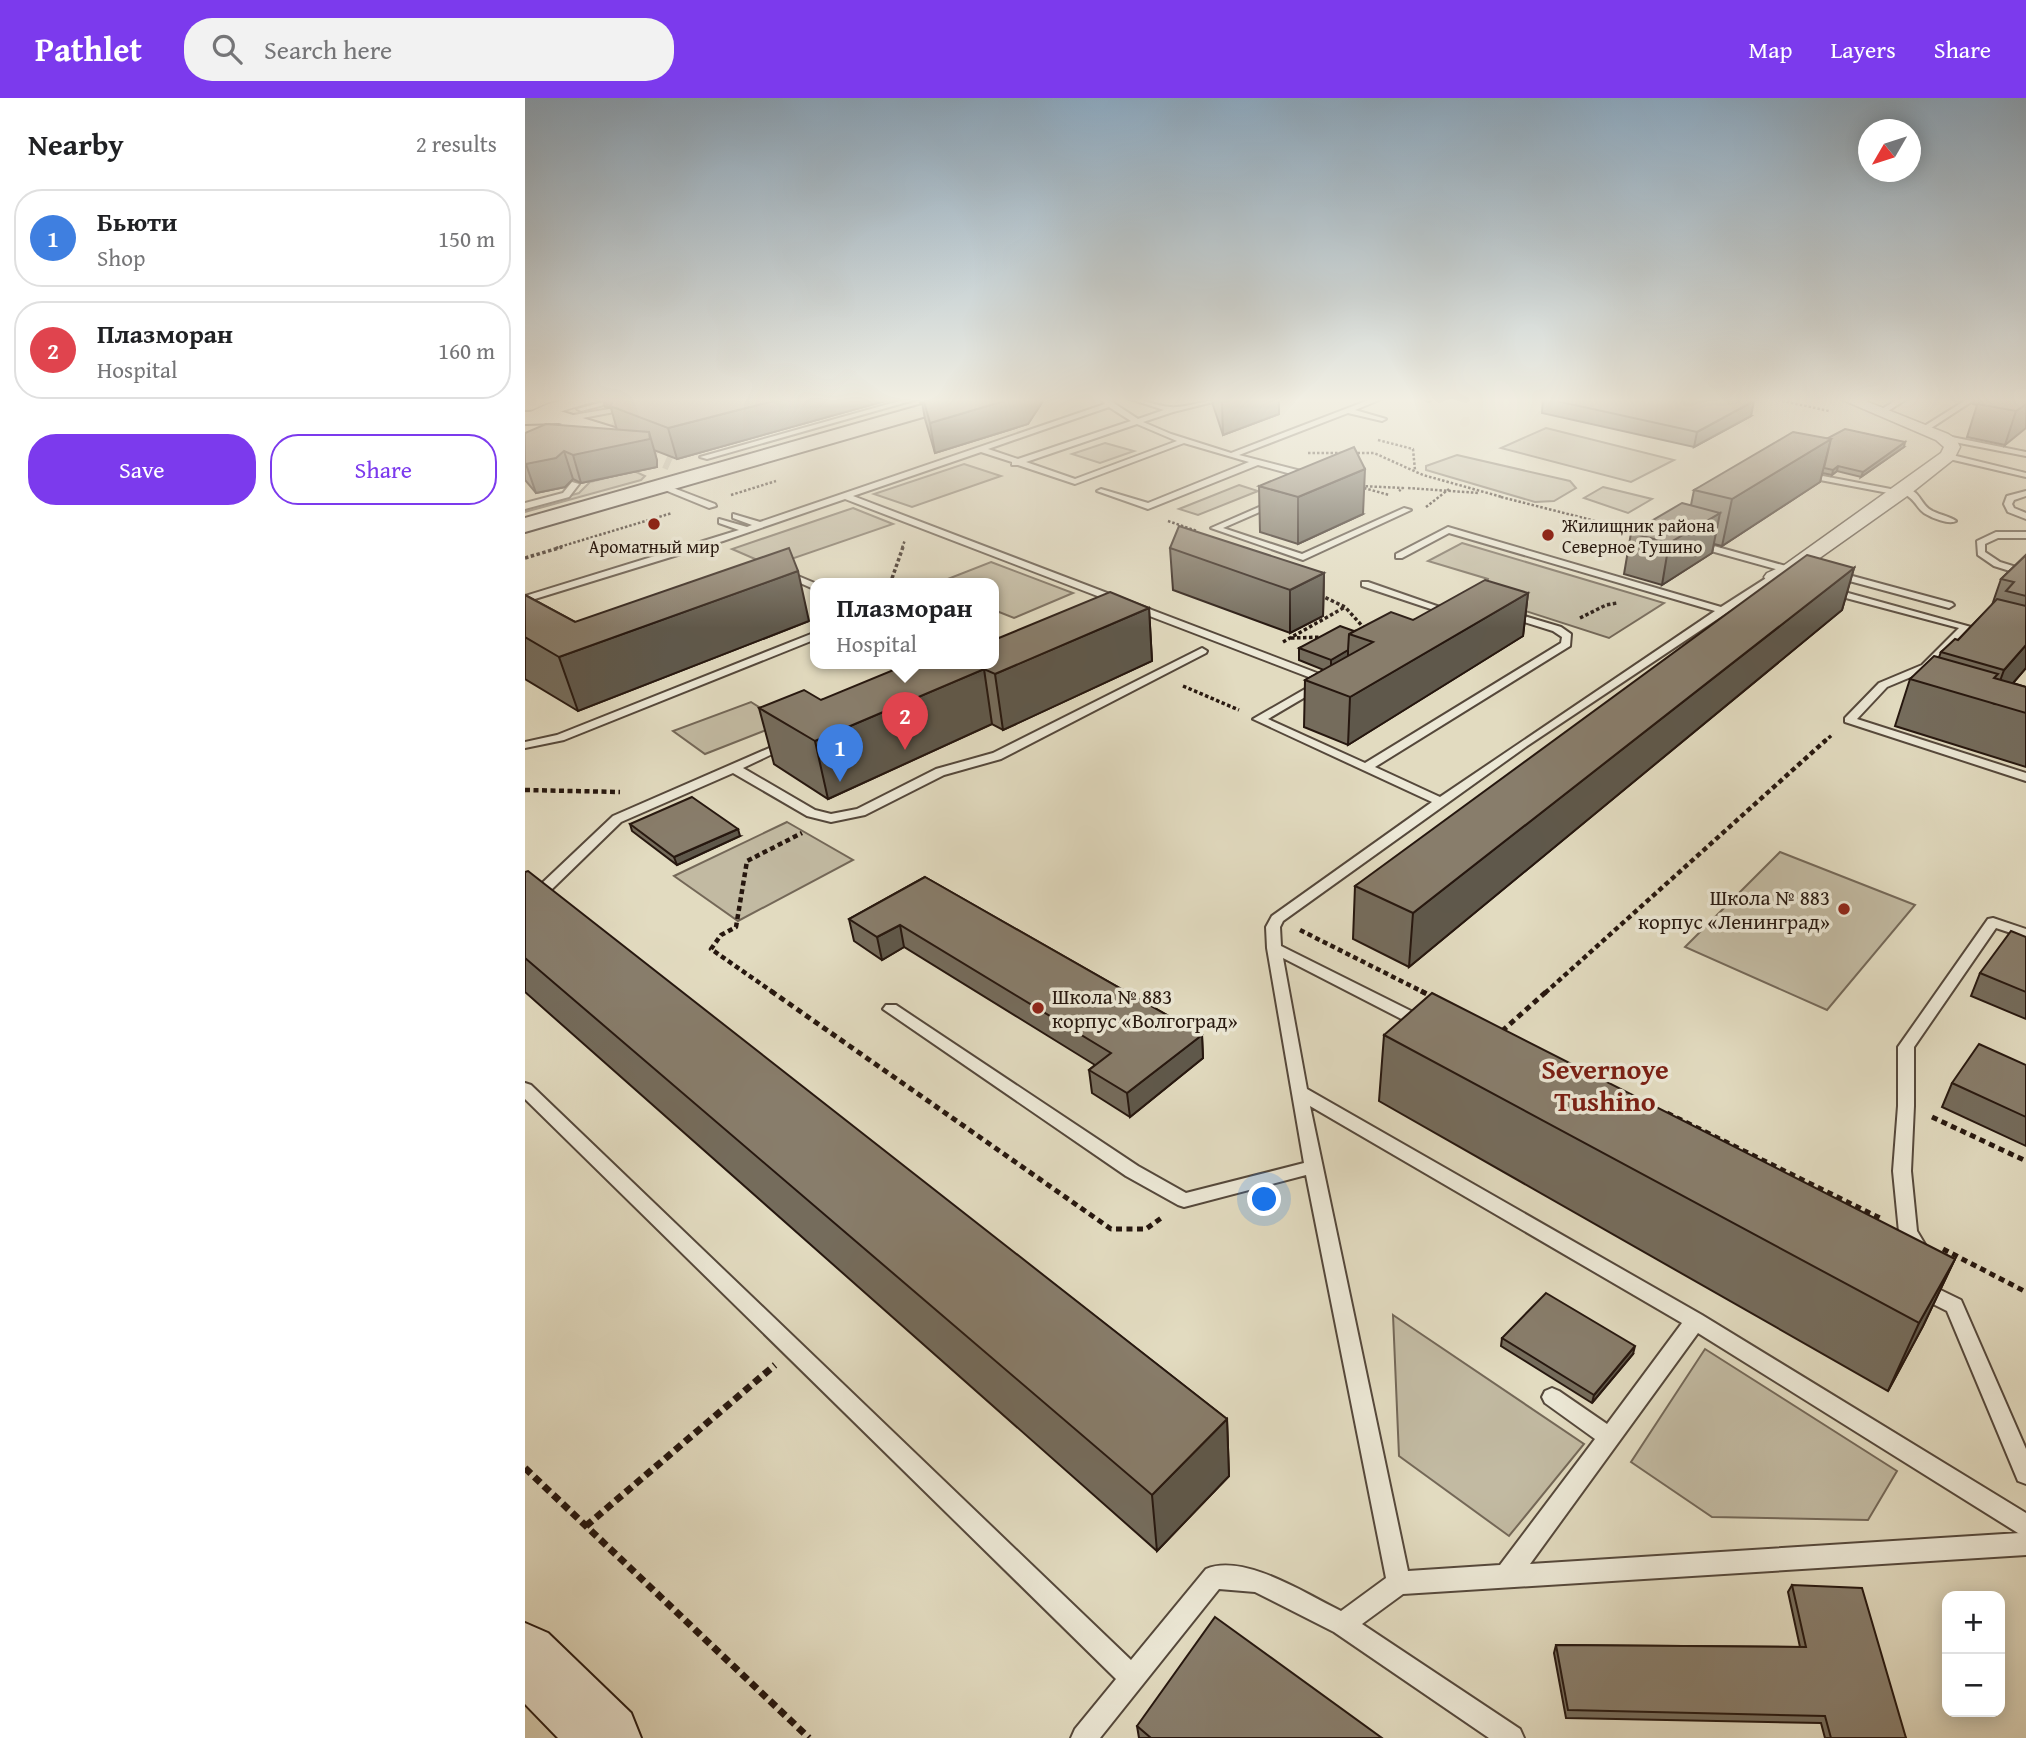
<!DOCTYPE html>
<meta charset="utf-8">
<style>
:root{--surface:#fff;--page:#f2f2f2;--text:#202124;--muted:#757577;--line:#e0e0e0;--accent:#7c3aed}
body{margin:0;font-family:"Gentium Book Plus",serif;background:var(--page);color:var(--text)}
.controls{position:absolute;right:21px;bottom:21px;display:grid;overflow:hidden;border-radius:14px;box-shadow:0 4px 18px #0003}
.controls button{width:63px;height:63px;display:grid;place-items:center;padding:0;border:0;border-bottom:2px solid var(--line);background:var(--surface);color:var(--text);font:35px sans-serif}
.compass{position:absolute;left:1333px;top:21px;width:63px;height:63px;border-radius:50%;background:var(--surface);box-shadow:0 4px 18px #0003;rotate:231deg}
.you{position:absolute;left:740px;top:1102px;width:24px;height:24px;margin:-18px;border:5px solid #fff;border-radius:50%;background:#1a73e8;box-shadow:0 0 0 10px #1a73e833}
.badge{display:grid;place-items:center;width:46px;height:46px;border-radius:50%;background:var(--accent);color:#fff;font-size:23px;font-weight:700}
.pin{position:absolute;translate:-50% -58px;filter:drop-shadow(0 2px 4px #0008)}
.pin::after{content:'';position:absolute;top:37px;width:24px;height:21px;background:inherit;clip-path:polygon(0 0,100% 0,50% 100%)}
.popup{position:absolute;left:285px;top:480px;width:189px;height:91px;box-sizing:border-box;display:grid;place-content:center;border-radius:14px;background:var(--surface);filter:drop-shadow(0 2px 5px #0005);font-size:23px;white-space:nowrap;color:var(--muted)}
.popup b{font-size:26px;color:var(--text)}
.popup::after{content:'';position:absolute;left:50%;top:100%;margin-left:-14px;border:14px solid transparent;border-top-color:var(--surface)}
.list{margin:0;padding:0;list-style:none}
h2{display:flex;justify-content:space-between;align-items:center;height:91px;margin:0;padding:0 28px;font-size:30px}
h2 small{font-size:23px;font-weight:400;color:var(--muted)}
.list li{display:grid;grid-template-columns:46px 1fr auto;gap:21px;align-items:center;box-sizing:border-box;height:98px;margin:0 14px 14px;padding:0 14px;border:2px solid var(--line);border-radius:28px}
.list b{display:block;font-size:26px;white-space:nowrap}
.list p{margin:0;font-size:23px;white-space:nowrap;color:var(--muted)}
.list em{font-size:23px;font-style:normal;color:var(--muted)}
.actions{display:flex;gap:14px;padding:21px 28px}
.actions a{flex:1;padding:16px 0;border:2px solid var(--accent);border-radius:28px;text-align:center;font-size:24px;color:var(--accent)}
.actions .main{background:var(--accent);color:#fff}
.icon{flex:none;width:38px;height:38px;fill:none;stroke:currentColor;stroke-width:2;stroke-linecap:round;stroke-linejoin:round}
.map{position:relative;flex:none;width:1501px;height:1640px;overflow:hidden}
header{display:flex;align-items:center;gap:42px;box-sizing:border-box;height:98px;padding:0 35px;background:var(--accent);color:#fff}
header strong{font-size:33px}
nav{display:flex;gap:38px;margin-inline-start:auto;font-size:24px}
.search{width:490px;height:63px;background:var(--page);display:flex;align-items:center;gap:18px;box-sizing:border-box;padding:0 24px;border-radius:28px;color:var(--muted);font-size:26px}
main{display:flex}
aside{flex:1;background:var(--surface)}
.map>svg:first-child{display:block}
</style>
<header>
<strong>Pathlet</strong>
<div class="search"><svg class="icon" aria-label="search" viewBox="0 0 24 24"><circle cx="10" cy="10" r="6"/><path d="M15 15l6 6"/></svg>Search here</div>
<nav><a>Map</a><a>Layers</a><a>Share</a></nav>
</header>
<main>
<aside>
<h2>Nearby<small>2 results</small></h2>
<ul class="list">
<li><span class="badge" style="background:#3f7fe0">1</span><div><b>Бьюти</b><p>Shop</p></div><em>150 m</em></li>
<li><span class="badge" style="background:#e0444e">2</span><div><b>Плазморан</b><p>Hospital</p></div><em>160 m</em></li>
</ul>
<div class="actions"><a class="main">Save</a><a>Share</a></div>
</aside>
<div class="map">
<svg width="1501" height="1640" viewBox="0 0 1501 1640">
<rect width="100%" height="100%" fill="#e2dbc0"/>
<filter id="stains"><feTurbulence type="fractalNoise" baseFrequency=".00286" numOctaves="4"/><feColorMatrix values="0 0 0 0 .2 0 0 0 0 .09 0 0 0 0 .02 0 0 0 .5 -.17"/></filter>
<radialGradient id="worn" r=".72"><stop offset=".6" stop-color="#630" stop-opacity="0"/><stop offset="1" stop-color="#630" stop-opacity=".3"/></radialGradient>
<g fill="#c2baa2" stroke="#746858" stroke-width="2">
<polygon points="1021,330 1149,362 1106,384 976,350"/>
<polygon points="580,345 609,353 575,365 547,356"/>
<polygon points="932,357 1045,383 1051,390 1029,403 1010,404 901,372 901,368"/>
<polygon points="439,366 476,378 387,409 349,396"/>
<polygon points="109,373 120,378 116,382 0,414 0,410 54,395 65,384"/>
<polygon points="714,387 733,393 673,417 654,411"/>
<polygon points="1078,389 1127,401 1103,415 1059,400"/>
<polygon points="328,410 368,426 246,468 207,451"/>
<polygon points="937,445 1139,505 1084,540 957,499 963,481 903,463"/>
<polygon points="466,464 548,495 489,520 469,512 469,486 410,486"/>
<polygon points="226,604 259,625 180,656 148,633"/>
<polygon points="262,724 328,762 213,823 149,778"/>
<polygon points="1255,754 1390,807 1302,912 1160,849"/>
<polygon points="868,1217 1059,1346 984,1438 874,1358"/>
<polygon points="1180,1251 1372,1373 1343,1422 1187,1419 1106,1364"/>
</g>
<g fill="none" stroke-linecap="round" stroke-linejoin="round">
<polyline stroke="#bcb49d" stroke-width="22" stroke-dasharray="22 10" stroke-linecap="butt" points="83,334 147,362"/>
<defs>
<g id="lane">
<polygon points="93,300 105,300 56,313 52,311"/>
<polygon points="385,300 396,300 182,361 175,359"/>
<path d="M575 300H581L613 321 639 312 602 300C617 300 630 308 645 309 660 311 686 300 704 300L648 314 618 324 646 336 706 355 849 300H859L830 312 861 321 857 323 823 315 714 357 776 373 784 378 782 386H776V379L770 377 733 367 623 411 572 393 576 391 623 405 724 364 659 345 550 386 493 367H487V364L456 354 328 398 805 580V584L800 585 799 588 743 621 840 665 1036 545 1037 539 1028 533 980 518V514H986L1036 529 1046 536 1045 548 850 669 915 699 1190 513 924 435 877 460H871V456L923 429 1196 509 1246 477 1261 479V483L1251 482 1002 648 758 823 755 829 756 848 902 921 905 925 902 929H892L758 860 782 991 1177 1217 1501 1415V1457L878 1496 837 1526 995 1631 999 1640H964L809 1534 730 1494 694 1491 575 1640H546L550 1631 591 1581 0 1001V985L6 987 606 1562 681 1471C719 1455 781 1496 816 1513L861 1480 781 1077 659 1109 653 1107 601 1078 358 911 361 907H371L613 1068 661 1095 779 1065 742 850 741 829 747 818 907 704 728 621 794 583 320 401 198 443 0 504V498L214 432 194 425V421L222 429 227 427 208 420V416L235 424 580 306ZM584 309 606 323 493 361 463 351ZM612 326 652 343 550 381 501 364ZM785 1008 1157 1225 1082 1326 1034 1293 1027 1290 1020 1293 1017 1299 1020 1305 1070 1341 975 1467 883 1473ZM1173 1235 1493 1435H1495L1005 1466Z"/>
<polygon points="899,300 907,300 907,301 904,303"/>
<polygon points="1375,300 1383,300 1357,317 1350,315"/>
<polygon points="1444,300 1452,300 1400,334 1393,332"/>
<polygon points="103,308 105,311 47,322 40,329 36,327 42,318"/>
<polygon points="1417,337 1501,354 1501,358 1414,341 1414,337"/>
<polygon points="1423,356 1501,375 1501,379 1420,360 1419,358"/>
<path d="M1277 374 1376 393V390C1395 391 1393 402 1404 411 1411 416 1424 418 1431 423 1424 427 1407 420 1399 415 1391 409 1391 402 1378 395L1374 397 1274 378V374Z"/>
<polygon points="47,384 54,386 44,399 0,411 0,405 38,395"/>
<polygon points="138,386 190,406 191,408 184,410 135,390 134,388"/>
<polygon points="1501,393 1501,398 1489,402 1487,406 1489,410 1501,415 1501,421 1483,414 1479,406 1482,398"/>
<polygon points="748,403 755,405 698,430 777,456 879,410 886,412 778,462 686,430"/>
<polygon points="1471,434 1501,434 1501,440 1473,440 1460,446 1460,454 1475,464 1501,472 1501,478 1469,468 1453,457 1452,443"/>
<polygon points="1171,443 1268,470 1270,472 1265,475 1168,448 1168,444"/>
<polygon points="1320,476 1427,505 1429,507 1424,510 1317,481 1317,477"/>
<polygon points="273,478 292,486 291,492 273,484 260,489 255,486"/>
<polygon points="837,484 843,484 929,514 921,516 837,488"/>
<polygon points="1305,490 1446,529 1405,571 1362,589 1332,621 1501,675 1501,683 1320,624 1320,620 1354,585 1397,567 1434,530 1302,495 1300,493"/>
<polygon points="291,534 291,541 39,642 0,650 0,644 32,637"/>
<polygon points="677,550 682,553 681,555 476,661 419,677 340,717 306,724 282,718 208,675 96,724 24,794 0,804 0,795 14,788 88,718 258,644 266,644 268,646 218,670 290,712 306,716 332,711 411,671 468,655"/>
<polygon points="1468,820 1501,831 1501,840 1471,830 1389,949 1389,1008 1386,1073 1392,1133 1404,1153 1402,1158 1395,1160 1388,1158 1374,1134 1368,1073 1373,1008 1373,949 1463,821"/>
<polygon points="1397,1183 1436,1202 1501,1351 1501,1386 1493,1383 1422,1213 1390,1197 1387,1191 1390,1185"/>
</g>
<g id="street">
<path d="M47 300H73L71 303C58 306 7 324 0 321L1 316 23 306Z"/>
<polygon points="1313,300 1333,300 1423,336 1431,341 1435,349 1429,361 1385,396 1272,476 1249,485 1242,483 1239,479 1242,475 1258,468 1416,355 1419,349 1411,342"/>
</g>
<g id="secondary">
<polygon points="422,300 452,300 450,304 0,434 0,420"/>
<polygon points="35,313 90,330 93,334 90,338 83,340 34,325 0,326 0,314"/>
<polygon points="0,1525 23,1535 106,1615 116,1640 33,1640 0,1606"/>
</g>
</defs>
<use href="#lane" stroke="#55483b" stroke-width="4"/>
<use href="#street" stroke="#55483b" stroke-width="3"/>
<use href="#secondary" stroke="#26170f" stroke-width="4"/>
<g stroke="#26170f" stroke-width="2.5" stroke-dasharray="2.5 2" stroke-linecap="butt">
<polyline points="1244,300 1304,313"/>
<polyline points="853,342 888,351 890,372"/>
<polyline points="783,355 849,355 898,377 977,399"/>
<polyline points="836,388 878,390 874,393"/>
<polyline points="839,390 864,397"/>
<polyline points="883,390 954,395"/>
<polyline points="206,397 251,383"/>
<polyline points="976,399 1114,434"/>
<polyline points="901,409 924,391"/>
<polyline points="643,423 672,433"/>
<polyline points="31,450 147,415"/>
<polyline points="377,450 380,442"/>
</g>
<g stroke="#26170f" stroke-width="3.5" stroke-dasharray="3.5 2.5" stroke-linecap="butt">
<polyline points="0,460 37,449"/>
<polyline points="308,483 360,486"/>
<polyline points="365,486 378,449"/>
<polyline points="795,497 820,509 840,531"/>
<polyline points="1055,520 1081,507 1092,505"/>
<polyline points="766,540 799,539"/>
<polyline points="758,544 820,509"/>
<polyline points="658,588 714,612"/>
<polyline points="1299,644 1308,636"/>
</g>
<g stroke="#26170f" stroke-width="4.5" stroke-dasharray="5 3.5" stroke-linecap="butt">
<polyline points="0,692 95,694"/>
<polyline points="775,832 900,895"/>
<polyline points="249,895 186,851 196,837 211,829 222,763 277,735"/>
<polyline points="1020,895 1301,642"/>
</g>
<g stroke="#26170f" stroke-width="5" stroke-dasharray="6 4.5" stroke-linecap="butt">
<polyline points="246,893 586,1131 621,1131 639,1118"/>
<polyline points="896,893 908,899"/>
<polyline points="977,933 1022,893"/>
<polyline points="1142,1015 1357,1121"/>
<polyline points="1407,1019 1501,1063"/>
<polyline points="1418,1151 1501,1194"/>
</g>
<g stroke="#26170f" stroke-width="7" stroke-dasharray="8 5" stroke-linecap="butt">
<polyline points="0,1370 284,1640"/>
<polyline points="61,1428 250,1267"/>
</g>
<use href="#lane" fill="#ece8d6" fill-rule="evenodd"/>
<use href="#street" fill="#ece8d6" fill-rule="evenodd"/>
<use href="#secondary" fill="#ece8d6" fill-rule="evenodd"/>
</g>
<g fill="#756c5c" stroke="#26170f" stroke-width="2">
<polygon points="74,300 371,300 152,361 129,352 132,369 56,385 48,381 40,389 11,395 0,382 0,335 92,332 86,310 83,310 80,309 78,301 75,302"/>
<polygon points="394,300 520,300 503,326 410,355 400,321 397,304 395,305"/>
<polygon points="687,300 754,300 754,316 698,337 688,307"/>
<polygon points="1018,300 1226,318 1169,349 1017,315"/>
<polygon points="1418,300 1439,300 1434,303"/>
<polygon points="1450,300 1501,300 1480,347 1442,339 1452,307 1448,306"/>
<polygon points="1303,340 1379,349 1336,379 1312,373 1307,377 1297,375 1295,384 1197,448 1189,446 1187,455 1137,487 1099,476 1106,435 1166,407 1169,392"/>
<polygon points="734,388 838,416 773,446 735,434"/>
<polygon points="645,450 799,475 798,518 765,535 648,492"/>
<polygon points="1501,457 1501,570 1488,585 1501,589 1501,669 1370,628 1385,581 1414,559 1416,554 1433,542 1467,507 1476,481"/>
<polygon points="1329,470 1317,512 884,869 828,841 830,788"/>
<polygon points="1003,495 998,538 823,647 779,629 780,582 799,572 774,562 774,550 829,533 888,522"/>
<polygon points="0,497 50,524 284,523 53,613 0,581"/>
<polygon points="624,510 627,563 478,632 467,626 303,701 249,666 234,610 296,602 469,566"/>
<polygon points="105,726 215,738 152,767 107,733"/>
<polygon points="0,774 702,1321 704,1378 632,1453 0,894"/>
<polygon points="400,779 677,937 678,960 605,1019 567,995 564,972 570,967 379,849 357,862 329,843 324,821"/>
<polygon points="1501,839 1501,921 1446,898 1455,875"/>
<polygon points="859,937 1430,1161 1398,1228 1363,1293 854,1003"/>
<polygon points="1501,967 1501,1048 1417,1009 1427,985"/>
<polygon points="977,1240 1108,1256 1067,1305 976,1248"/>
<polygon points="1267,1487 1381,1640 1300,1640 1296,1625 1041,1620 1029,1555 1031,1547 1275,1549 1263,1494"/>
<polygon points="612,1628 857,1640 614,1640"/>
</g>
<g fill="#5f584b" stroke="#26170f" stroke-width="2">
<polygon points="80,300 93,300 87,305 85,300 87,309 85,308 86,310 83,310"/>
<polygon points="260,300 371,300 152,361 143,330"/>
<polygon points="489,300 520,300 503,326 410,355 405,325"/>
<polygon points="704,300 754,300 754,316 698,337 697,303"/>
<polygon points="1229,303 1226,318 1169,349 1172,334"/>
<polygon points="1501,306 1501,330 1480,347 1491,313"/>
<polygon points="124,334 132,362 132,369 56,385 48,357"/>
<polygon points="1306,341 1295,384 1197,448 1207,401"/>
<polygon points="1380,344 1379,349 1336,379 1338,374"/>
<polygon points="39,353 48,381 40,389 11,395 1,366"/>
<polygon points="1313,368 1312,373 1307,377 1308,372"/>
<polygon points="840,371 838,416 773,446 773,399"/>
<polygon points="1195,415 1187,455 1137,487 1144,445"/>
<polygon points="1329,470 1317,512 884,869 888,815"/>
<polygon points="273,473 284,523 53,613 34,559"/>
<polygon points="799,475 798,518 765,535 765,492"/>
<polygon points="1003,495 998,538 823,647 825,599"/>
<polygon points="624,510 627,563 478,632 470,576"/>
<polygon points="1501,547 1501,570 1470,606 1467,605 1479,572"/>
<polygon points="823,552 823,565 806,574 806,562"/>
<polygon points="459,571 467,626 303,701 290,643"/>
<polygon points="213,731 215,738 152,767 149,759"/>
<polygon points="375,827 379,849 357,862 352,839"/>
<polygon points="677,937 678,960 605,1019 602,995"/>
<polygon points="1430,1161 1398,1228 1363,1293 1394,1225"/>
<polygon points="1110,1248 1108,1256 1067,1305 1069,1297"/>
<polygon points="702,1321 704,1378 632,1453 627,1397"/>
</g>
<g fill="#887d6b" stroke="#26170f" stroke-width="2">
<polygon points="85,300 260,300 143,330 85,308 87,305"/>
<polygon points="398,300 489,300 405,325"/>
<polygon points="1018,300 1213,300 1229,303 1172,334"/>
<polygon points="1461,300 1501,300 1501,306 1491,313 1452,306"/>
<polygon points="21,326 124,334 125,341 48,357 39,353 31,360 1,366 0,365 0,335"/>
<polygon points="1320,331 1380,344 1338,374 1313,368 1308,372 1299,370 1306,341 1303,340"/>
<polygon points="1268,334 1306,341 1207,401 1169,392"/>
<polygon points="829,349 840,371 773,399 734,388"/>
<polygon points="1157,405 1195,415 1144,445 1106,435"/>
<polygon points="654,428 799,475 765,492 645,450"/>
<polygon points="264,450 273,473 34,559 0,539 0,497 50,524"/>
<polygon points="1282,457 1329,470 888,815 830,788"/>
<polygon points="1501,457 1501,498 1481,493 1489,484 1476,481"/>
<polygon points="960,482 1003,495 825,599 780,582 848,544 824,536 866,514 888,522"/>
<polygon points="585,494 624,510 470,576 459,571 290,643 234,610 279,592 296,602 383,566 469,566 469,542"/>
<polygon points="1472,501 1501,508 1501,547 1479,572 1416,554 1430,541 1433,542"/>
<polygon points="815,528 829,533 824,536 823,552 806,562 774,550"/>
<polygon points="1409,558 1473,576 1469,580 1501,589 1501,615 1385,581"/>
<polygon points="167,699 213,731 149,759 105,726"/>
<polygon points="3,773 702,1321 627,1397 0,860 0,774"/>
<polygon points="400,779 677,937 602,995 564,972 586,955 375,827 352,839 324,821"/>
<polygon points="1486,833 1501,839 1501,894 1455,875"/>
<polygon points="907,895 1430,1161 1394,1225 859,937"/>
<polygon points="1454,946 1501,967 1501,1019 1427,985"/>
<polygon points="1021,1195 1110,1248 1069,1297 977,1240"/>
<polygon points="1267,1487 1337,1490 1381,1640 1306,1640 1300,1618 1043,1612 1031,1547 1281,1549"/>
<polygon points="690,1519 857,1640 626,1640 612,1628"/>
</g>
<linearGradient id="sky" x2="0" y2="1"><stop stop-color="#8ca9c0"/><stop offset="0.57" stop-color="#f2efe3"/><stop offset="1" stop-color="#f2efe3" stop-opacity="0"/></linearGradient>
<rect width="1501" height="530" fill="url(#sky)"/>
<g fill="#8f2418" stroke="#ece8d6" stroke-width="2.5">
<circle cx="129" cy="426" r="7"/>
<circle cx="1023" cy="437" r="7"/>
<circle cx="1319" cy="811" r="7"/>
<circle cx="513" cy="910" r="7"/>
</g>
<g text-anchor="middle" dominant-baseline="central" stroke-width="7" stroke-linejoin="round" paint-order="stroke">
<g font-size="18" fill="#26170f" stroke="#ece8d6" text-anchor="start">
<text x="1037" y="427">Жилищник района<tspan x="1037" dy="21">Северное Тушино</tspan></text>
<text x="129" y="448" text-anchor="middle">Ароматный мир</text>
</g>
<g font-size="21" fill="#26170f" stroke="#ece8d6" text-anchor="end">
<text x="1305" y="799">Школа № 883<tspan x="1305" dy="24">корпус «Ленинград»</tspan></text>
<text x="527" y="898" text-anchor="start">Школа № 883<tspan x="527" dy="24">корпус «Волгоград»</tspan></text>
</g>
<g font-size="28" font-weight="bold" fill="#7a1f14" stroke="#ece8d6">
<text x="1080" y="970">Severnoye<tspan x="1080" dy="32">Tushino</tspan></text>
</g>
</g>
<rect width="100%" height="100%" filter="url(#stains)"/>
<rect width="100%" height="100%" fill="url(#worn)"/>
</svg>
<div class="controls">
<button>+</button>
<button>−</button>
</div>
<svg class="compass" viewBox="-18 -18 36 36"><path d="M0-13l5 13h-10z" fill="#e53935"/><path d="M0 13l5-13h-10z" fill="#757577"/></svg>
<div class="you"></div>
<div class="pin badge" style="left:315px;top:684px;background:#3f7fe0">1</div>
<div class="pin badge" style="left:380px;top:652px;background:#e0444e">2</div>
<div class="popup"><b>Плазморан</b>Hospital</div>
</div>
</main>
